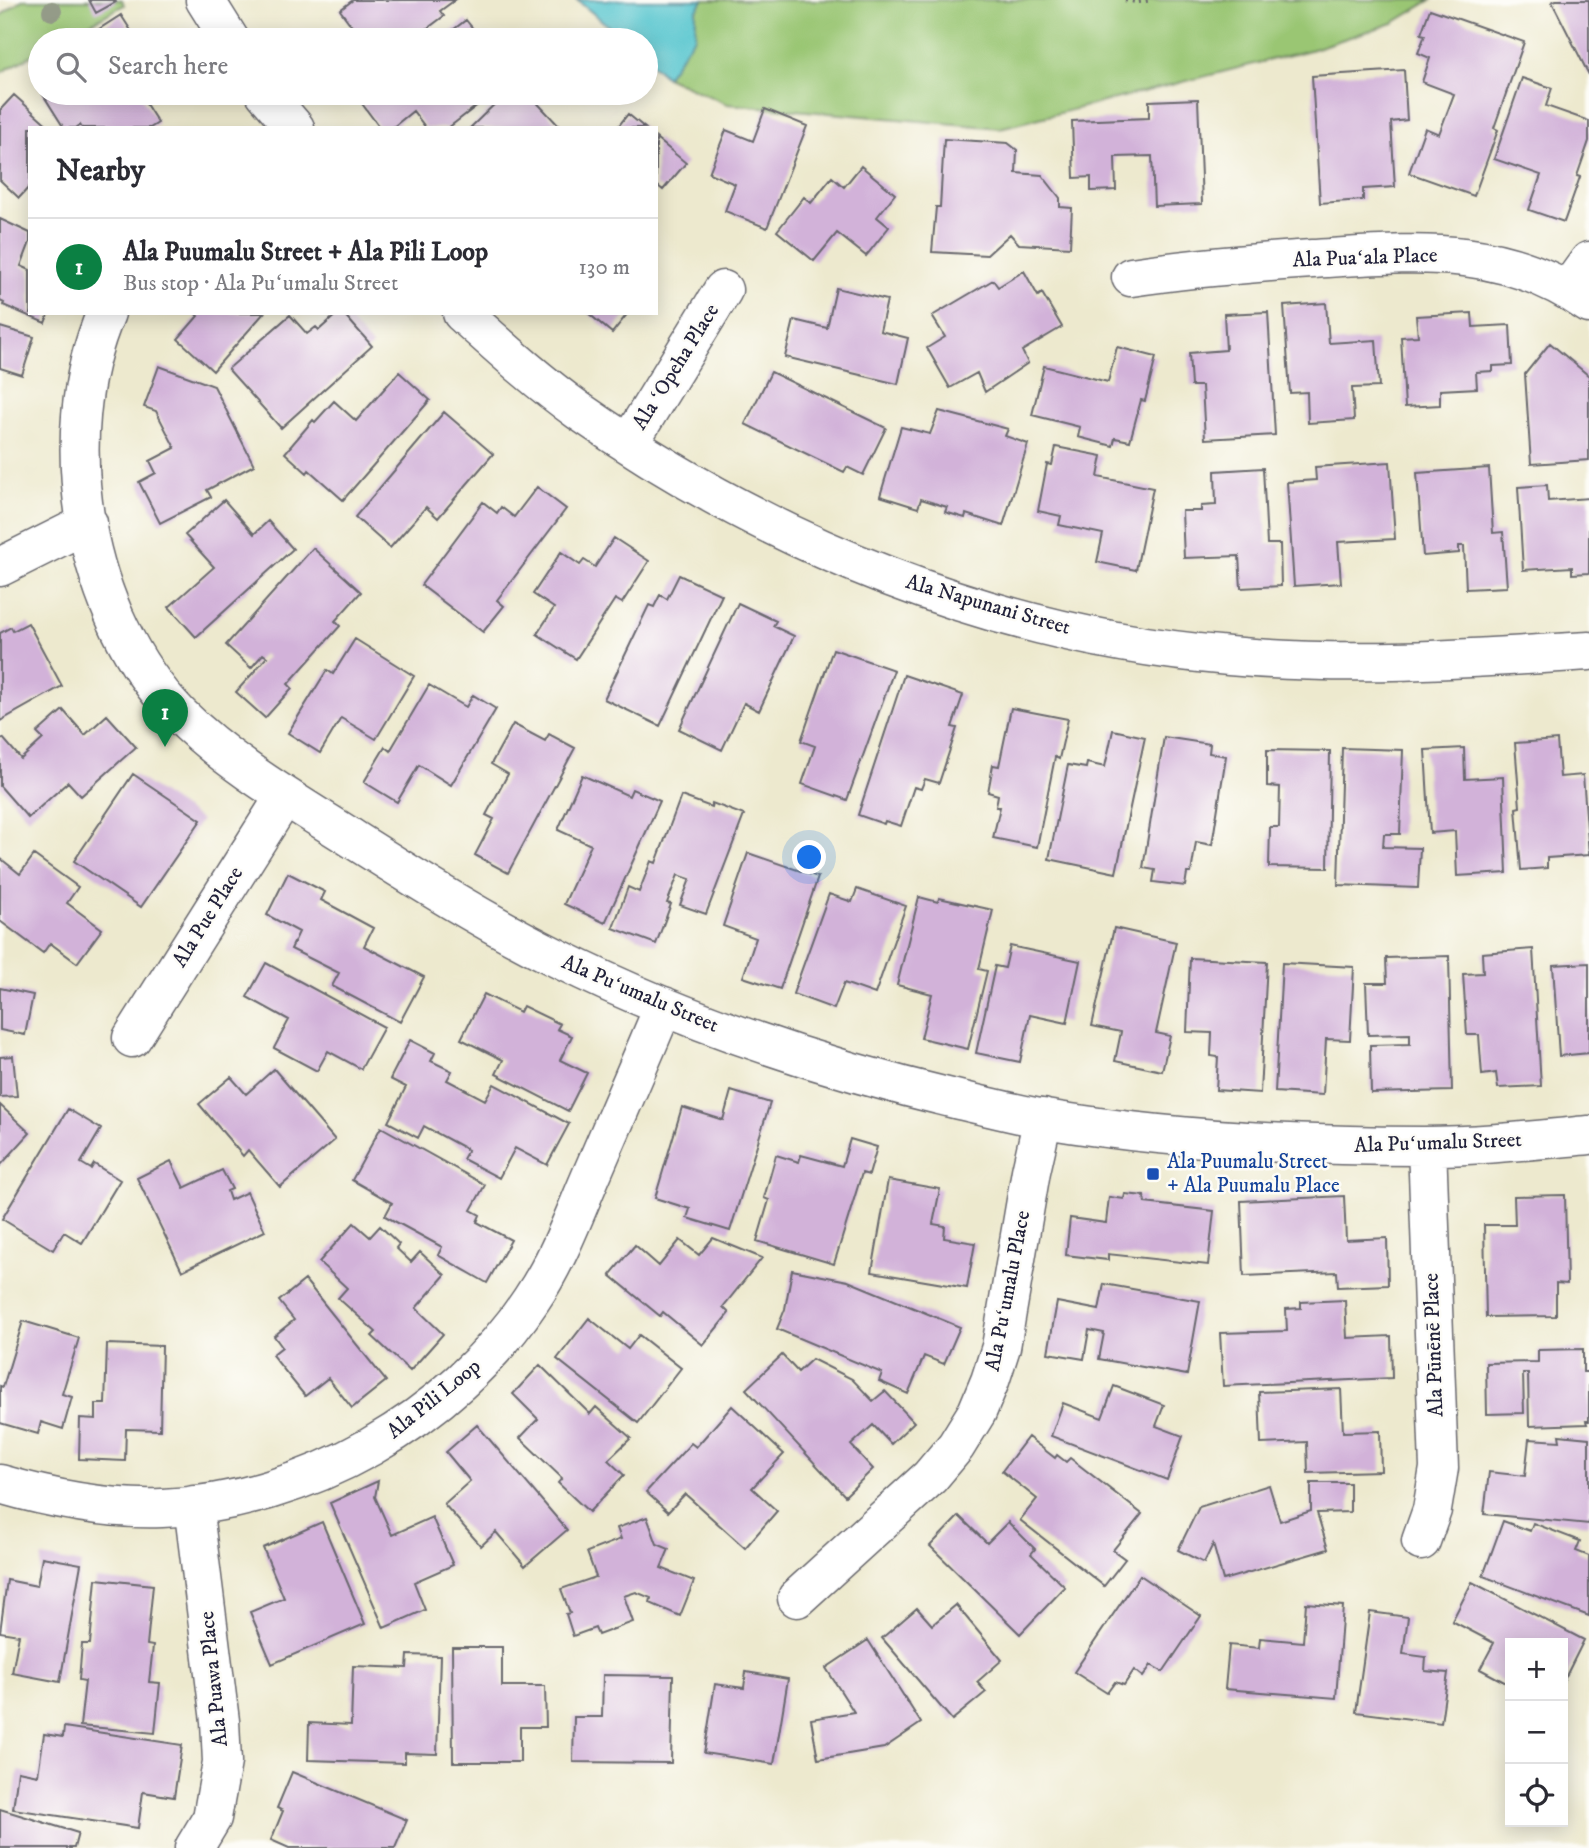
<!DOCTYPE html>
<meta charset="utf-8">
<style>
body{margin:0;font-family:"IM FELL DW Pica",serif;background:#f7f7f7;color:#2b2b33}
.controls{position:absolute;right:21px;bottom:21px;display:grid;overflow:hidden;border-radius:0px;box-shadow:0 4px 18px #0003}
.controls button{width:63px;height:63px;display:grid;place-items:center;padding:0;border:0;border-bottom:2px solid #e1e1e2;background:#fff;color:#2b2b33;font:35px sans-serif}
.you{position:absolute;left:810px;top:858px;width:24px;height:24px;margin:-18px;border:5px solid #fff;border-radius:50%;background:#1a73e8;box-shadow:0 0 0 10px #1a73e833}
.badge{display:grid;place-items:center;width:46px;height:46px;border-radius:50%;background:#0b8043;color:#fff;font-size:23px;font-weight:700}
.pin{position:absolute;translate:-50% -58px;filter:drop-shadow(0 2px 4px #0008)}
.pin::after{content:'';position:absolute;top:37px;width:24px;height:21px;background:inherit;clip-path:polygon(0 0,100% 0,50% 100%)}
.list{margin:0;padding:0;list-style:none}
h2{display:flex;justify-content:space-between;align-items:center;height:91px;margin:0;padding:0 28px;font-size:30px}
h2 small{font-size:23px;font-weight:400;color:#7c7c81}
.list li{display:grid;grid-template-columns:46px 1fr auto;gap:21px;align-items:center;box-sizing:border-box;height:98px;padding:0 28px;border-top:2px solid #e1e1e2}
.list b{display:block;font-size:26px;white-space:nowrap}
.list p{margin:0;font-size:23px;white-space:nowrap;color:#7c7c81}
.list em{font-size:23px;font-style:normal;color:#7c7c81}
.icon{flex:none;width:38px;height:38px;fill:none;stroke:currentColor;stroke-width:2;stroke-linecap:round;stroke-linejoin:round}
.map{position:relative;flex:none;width:1589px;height:1848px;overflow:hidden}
.search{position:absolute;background:#fff;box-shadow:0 4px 18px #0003;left:28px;top:28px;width:630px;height:77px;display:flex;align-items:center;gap:18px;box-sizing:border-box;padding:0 24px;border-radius:38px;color:#7c7c81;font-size:26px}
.panel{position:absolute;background:#fff;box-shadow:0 4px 18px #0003;left:28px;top:126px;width:630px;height:189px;border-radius:0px}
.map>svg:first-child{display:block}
.green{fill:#9ac673;stroke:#5e7457;stroke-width:2}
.water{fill:#59c6cf;stroke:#3e7485;stroke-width:2}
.building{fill:#d2b2d9}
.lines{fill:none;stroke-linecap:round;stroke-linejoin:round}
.minor-casing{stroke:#69686e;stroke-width:41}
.path{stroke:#69686e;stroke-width:4.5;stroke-dasharray:2 5;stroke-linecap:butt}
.minor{stroke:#fff;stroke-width:38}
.tree{fill:#949b88}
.transit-dot{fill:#1a4fb4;stroke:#fdfcf7;stroke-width:2.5}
.labels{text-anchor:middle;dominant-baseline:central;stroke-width:5;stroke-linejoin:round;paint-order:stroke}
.street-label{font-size:21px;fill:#22223b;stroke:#fdfcf7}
.transit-label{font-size:21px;fill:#164399;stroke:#fdfcf7;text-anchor:start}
</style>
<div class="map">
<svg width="1589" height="1848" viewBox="0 0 1589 1848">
<rect width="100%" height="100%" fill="#fdfcf7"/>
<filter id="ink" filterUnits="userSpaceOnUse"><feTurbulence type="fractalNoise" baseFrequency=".0143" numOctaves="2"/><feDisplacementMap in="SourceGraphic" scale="14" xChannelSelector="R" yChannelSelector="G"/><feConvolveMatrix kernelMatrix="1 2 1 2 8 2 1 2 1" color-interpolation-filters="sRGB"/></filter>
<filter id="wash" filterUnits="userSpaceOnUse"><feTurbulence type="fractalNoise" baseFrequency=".00686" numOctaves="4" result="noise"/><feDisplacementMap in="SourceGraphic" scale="28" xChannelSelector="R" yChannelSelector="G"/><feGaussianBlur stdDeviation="1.57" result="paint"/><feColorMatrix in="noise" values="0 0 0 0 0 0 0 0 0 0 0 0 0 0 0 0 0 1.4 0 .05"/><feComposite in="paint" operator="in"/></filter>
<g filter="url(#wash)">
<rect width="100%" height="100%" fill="#ede9ce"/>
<path class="green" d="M22,0H122L124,5L60,40H40V51L0,73V16Z
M703,0H1431L1393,23L1310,50L1000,128L727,104L666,77L695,36L696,11Z"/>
<path class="water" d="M577,0H703L696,11L695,36L666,77L646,59V40H625Z"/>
<g id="blocks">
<path class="building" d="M89,0H114L116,2L96,13Z
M353,0H455L440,11L444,16L412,40H346L356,32L340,10Z
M1556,0H1589V75L1552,2Z
M1430,9L1524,42L1494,128L1498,130L1474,196L1409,173L1425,128L1439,134L1454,94L1422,82L1430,58L1418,53L1425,35L1421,34Z
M121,15L137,40H82Z
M466,20L482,40H440Z
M1404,70L1407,120L1391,122L1395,187L1363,189V200L1320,203L1312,76Z
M1522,78L1552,88L1546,106L1589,121V141L1577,176L1580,177L1564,222L1529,210L1541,175L1494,159Z
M42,93H139L158,123L150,128H82L80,125L76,128H64Z
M371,93H488L477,101L479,104L448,128H426L413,111L392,128H380L360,101Z
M506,93H528L561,128H470Z
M14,95L51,128H30V186L19,198L0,180V110Z
M1198,99L1202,204L1154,206L1152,156L1115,157L1116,190L1091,191V177L1074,178L1072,121L1149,118V101Z
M765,109L807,126L767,228L725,211L735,184L709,173L726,130L753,141Z
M628,114L645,128H617Z
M656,138L686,163L663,190L658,186L656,188Z
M944,139L1008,143L1017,150L1016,173L1042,175L1060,198V207L1072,208L1070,247L1019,244L1010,234L987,255L932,252L936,207H940Z
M861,166L895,194L877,217L889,227L866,256L837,233L814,261L777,231L804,197L811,203L832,177L844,187Z
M0,219L30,233V242L21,266L30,270V313H49L45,323L3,305L4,303L0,301Z
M1024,271L1038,296L1042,293L1062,327L1022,351L1028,363L985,392L977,373L950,388L927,348L945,337L932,316L993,280L998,287Z
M836,288L887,300L880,331L908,338L898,384L785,357L794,320L827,328Z
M1326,303L1329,343L1376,340L1379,387L1352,388L1354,420L1308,423L1307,392L1290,393L1284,306Z
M1268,312L1275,435L1205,439L1202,386H1191L1189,353L1226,350L1224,314Z
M195,313H264L213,371L178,339L198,316Z
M338,313H343L372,346L281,428L228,369L290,315L307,334L316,327L319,330Z
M588,313H628L612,333Z
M1472,313L1473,327L1510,325L1512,365L1493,366V371L1476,372L1477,388L1440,390V405L1405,407L1401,337L1418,336L1416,316Z
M0,327L34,337L22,375L0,368Z
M1550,343L1589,376V460L1531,464L1525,374Z
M1117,347L1156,357L1145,401L1141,400L1130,441L1115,438L1113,446L1078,437L1080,427L1032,415L1044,366L1108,382Z
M159,366L214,386L254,465L207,490L211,497L160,523L139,482L156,473L150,461L175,448L156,411L144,407Z
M399,372L430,400L343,500L309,470L307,473L285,453L313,420L315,422L334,401L356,421Z
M771,372L886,428L863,475L847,467L844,472L745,424Z
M939,411L1008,429L1005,436L1028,444L1003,526L966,514L965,518L945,512L947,507L921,499L918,508L880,496L901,427L930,434Z
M444,412L493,454L438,518L426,507L390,548L355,517Z
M1056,447L1102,456L1098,477L1153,488L1136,570L1097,562L1103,534L1059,525L1061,516L1038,511L1047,464L1052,465Z
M1390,462L1395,539L1338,542L1341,583L1294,586L1287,482L1316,480L1315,467Z
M1263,468L1267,544H1280L1281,586L1241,588L1239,556L1184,558L1182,511H1201V506L1216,505L1215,471Z
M1489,468L1493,533L1503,532L1507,587L1466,589L1464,546H1459V553L1423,556L1417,473Z
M1547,485L1548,501L1589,498V573L1572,574V567L1523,570L1518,487Z
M537,487L566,509L497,600L504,606L483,632L421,585L483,502L497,513L501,507L514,517Z
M224,500L254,534L268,521L293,549L196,637L169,607L214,567L185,535Z
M614,538L649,561L622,603L615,599L576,659L537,634L554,608L533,594L561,552L580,565L584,560L595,567Z
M313,548L361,592L335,621L340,626L288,684L292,688L265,718L236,692L267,657L263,654L251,668L226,645Z
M679,575L722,595L660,726L604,699L649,605L654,607L660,595L667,599Z
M738,603L776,621L773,626L794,636L759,711L744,703L722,750L679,729Z
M28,623L62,686L0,721V633L11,627L13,631Z
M355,639L414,676L376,739L341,718L320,753L288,733L327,670L333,674Z
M833,649L894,670L847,800L802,784L815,746L801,741Z
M904,675L963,695L952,727L957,728L939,783L925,779L921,789L914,787L901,826L885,821L884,824L858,815Z
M429,685L466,707L473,695L496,709L451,785L419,765L397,802L364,782L385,747L390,751Z
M1011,708L1068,719L1059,759L1055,757L1037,847L993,838L1000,807H996L998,795L988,792L993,765L999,766Z
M63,710L85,735L107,715L136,747L81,796L68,782L28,818L0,786V740L3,738L21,759L43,739L37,733Z
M513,724L545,741L549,734L575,748L508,873L475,855L494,819L486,815L508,774L491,764Z
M1113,730L1145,737L1116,873L1049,859L1068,765L1086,768L1087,763L1105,767Z
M1164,737L1210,744L1209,753L1226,756L1212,845L1196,842L1191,873H1187L1185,886L1153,882L1155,870L1143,868Z
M1557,740L1560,777L1583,775L1589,855L1547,858V868L1521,870L1516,808L1520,807L1515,743Z
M1342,748L1403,750L1400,834H1384L1383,847L1420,848L1418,888L1338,885Z
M1464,748L1465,779L1503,777L1507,873L1457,876L1455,831L1430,833L1425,750Z
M1267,750L1330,751L1328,868L1269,867L1270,827H1279L1280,787L1267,786Z
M133,774L201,820L141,907L74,861Z
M582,775L629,796L632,789L660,801L605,923L564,904L591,845L558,830Z
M681,796L711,807L712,803L744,815L706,914L680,905L690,879L678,875L667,903L671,904L656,944L613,928L628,887L639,892L651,861L656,863Z
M748,853L818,877L780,989L743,977L756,938L723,926Z
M34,855L78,887L67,903L102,929L77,963L50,943L43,953L0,921V858L20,874Z
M288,873L325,892L321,900L373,928L364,946L424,977L400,1022L332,986L339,973L291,949L299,932L267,915Z
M857,889L906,906L875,994L844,983L834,1009L793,994L829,894L852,902Z
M919,897L938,902L939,898L993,910L979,969L987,971L968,1049L921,1038L932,994L897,985Z
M1114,928L1176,942L1156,1033L1170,1036L1162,1071L1115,1061L1121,1032L1092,1026Z
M1010,946L1080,961L1067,1023L1030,1015L1020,1062L976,1053L995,966L1005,968Z
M1533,949L1541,1086L1498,1088L1496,1073L1482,1075L1479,1035H1467L1463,974L1483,973L1482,953Z
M1449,956L1452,1091L1371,1093L1370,1045L1410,1044V1034L1368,1035L1366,983H1387L1386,958Z
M1190,958L1267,962L1260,1093L1216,1090L1218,1057L1211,1056L1212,1033L1187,1032Z
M266,963L384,1027L361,1069L328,1051L317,1071L274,1048L289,1020L247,997Z
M1282,963L1354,967L1350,1040L1326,1039L1323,1095L1275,1092Z
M1589,963V1053L1559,1056L1553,965Z
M0,988L33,995L25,1035L0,1030Z
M484,994L520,1012L523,1006L560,1024L557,1029L572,1036L560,1060L587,1073L568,1111L496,1074L503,1060L461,1039Z
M410,1040L435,1053L431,1061L452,1071L447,1080L485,1100L494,1084L569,1124L547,1165L515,1148L499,1178L463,1159L468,1150L424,1126L418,1138L388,1122L406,1087L390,1079Z
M13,1056L17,1096L0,1097V1057Z
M274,1069L335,1140L280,1187L248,1150L243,1156L199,1104L231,1077L246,1094Z
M731,1091L770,1103L730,1231L687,1218L690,1209L655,1198L682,1107L723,1120Z
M0,1105L30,1133L0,1166Z
M68,1109L101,1129L81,1163L91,1169L94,1164L120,1180L82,1243L64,1232L53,1250L2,1219Z
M381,1127L485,1185L471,1210L480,1215L477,1222L511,1240L487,1283L438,1255L442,1247L385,1216L392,1203L352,1180Z
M850,1139L877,1147L869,1175L862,1173L834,1264L757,1241L769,1200L764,1198L776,1155L799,1162L801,1155L842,1166Z
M171,1161L184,1188L222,1170L232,1189L227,1191L230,1200L247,1192L265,1231L182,1271L137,1178Z
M888,1180L940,1189L933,1224L945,1226L944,1238L975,1243L967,1288L872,1272Z
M1125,1194L1144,1196L1145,1203L1214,1211L1208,1265L1108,1254V1260L1066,1255L1070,1218L1106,1223L1109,1197L1124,1199Z
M1565,1195L1567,1284L1556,1283V1316L1486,1317L1484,1225H1515L1514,1196Z
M1344,1196L1346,1240L1387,1238L1388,1285L1338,1287L1337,1272L1244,1276L1241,1201Z
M354,1223L370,1237L380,1226L399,1244L396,1248L411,1262L420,1252L445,1275L416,1308L443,1334L410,1371L372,1336L376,1332L338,1298L347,1288L319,1262Z
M713,1238L762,1258L723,1307L729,1313L703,1345L663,1312L660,1316L610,1275L635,1245L659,1266L680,1240L699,1255Z
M792,1270L848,1281L960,1327L944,1364L924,1356L908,1394L879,1381L882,1373L777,1329L785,1309Z
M305,1280L386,1381L352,1408L328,1378L305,1396L272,1355L282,1347L274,1336L294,1320L279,1301Z
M1104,1284L1200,1301L1187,1375L1099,1359L1104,1333L1089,1330L1084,1359L1048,1353L1057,1302L1099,1310Z
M1345,1300L1347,1338L1391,1336L1392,1378L1223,1386L1220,1333L1287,1331L1286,1309L1301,1308V1302Z
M589,1318L628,1349L639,1335L681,1368L638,1423L557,1359Z
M23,1321L79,1338L62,1394L72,1397L63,1429L41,1422L38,1434L0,1423V1386L3,1387Z
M107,1344L162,1346L160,1430L126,1429L125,1461L79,1459L80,1418L96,1419V1404H105Z
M1583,1349V1372H1589V1421H1586L1587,1424L1529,1426L1528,1373H1523L1524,1413L1487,1414L1486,1363L1538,1362V1350Z
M782,1355L798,1372L812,1359L852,1379L873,1401L885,1391L914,1422L891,1444L873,1425L851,1445L873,1469L845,1496L746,1389Z
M540,1365L590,1414L596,1407L631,1438L608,1460L624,1475L589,1512L558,1483L562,1478L520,1438L538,1419L513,1394Z
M1114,1386L1164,1405L1156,1426L1183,1436L1167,1480L1051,1436L1063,1403L1102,1418Z
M1341,1389L1343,1432L1380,1431L1381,1471L1308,1473L1307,1442L1261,1444L1259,1392Z
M732,1406L784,1454L752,1488L777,1511L745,1548L685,1494L668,1512L646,1492L691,1443L696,1447Z
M477,1425L567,1530L525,1566L496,1532L481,1546L444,1504L470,1481L446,1452Z
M1559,1435L1589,1438V1524L1484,1514L1489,1472L1525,1476L1529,1439L1560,1441Z
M1028,1437L1055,1458L1057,1455L1066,1462L1070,1458L1142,1514L1113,1550L1125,1559L1104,1586L1020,1520L1037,1499L1002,1471Z
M378,1481L375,1497L392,1535L432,1517L453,1565L414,1582L425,1610L384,1628L330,1503Z
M1311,1483H1350V1512L1317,1513L1328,1549L1223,1580L1213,1544L1204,1563L1178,1550L1199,1507L1269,1485L1280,1521L1311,1511Z
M959,1516L987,1543L1008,1522L1035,1549L1031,1554L1065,1587L1020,1634L930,1546Z
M647,1517L657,1544L669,1549L661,1568L694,1581L680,1616L650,1603L651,1598L636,1592L624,1596L633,1622L598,1635L595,1628L573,1636L566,1614L570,1613L561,1589L596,1577L587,1552L621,1539L617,1528Z
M1503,1521L1530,1531L1533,1523L1580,1541L1576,1551L1589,1556V1616L1483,1576Z
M322,1522L365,1624L272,1664L250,1612L284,1598L263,1548Z
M42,1557L81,1564L60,1682L12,1673L19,1635L0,1632L7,1580L37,1586Z
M1140,1575L1201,1616L1163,1672L1151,1665L1143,1677L1134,1670L1124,1685L1115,1682L1107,1693L1074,1672Z
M96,1579L153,1585L147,1645L153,1646L149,1682L160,1683L155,1733L80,1726L85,1681L79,1680L82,1644H90Z
M1472,1582L1584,1640L1563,1682V1643H1510V1685L1480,1669L1494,1643L1452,1621Z
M1306,1603L1343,1606L1336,1698L1225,1689L1229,1645L1259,1648L1260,1638L1303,1642Z
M956,1605L1002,1660L977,1682L986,1692L952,1720L882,1638L917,1608L932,1625Z
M1370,1612L1408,1617L1403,1654L1426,1657L1425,1671L1448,1673L1441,1723L1356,1712Z
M868,1640L921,1723L884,1748L818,1759L811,1719L854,1712L826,1668Z
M452,1647H502V1686H545L546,1727H520V1762H453Z
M408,1655L440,1656L437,1754L405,1753V1763L308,1760L309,1723L351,1725L353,1666L407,1668Z
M746,1672L788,1679L774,1764L704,1753L715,1684L744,1688Z
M603,1675L673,1676L671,1763L573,1762L574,1717H602Z
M64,1727L182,1745L174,1797L143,1792L138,1828L13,1809L18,1771L38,1775L44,1734L63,1737Z
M292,1772L407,1820L395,1848H289L271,1840L283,1811L277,1808Z
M0,1809L78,1833L74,1848H0Z"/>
</g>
</g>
<g filter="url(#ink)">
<use href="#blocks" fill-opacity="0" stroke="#69686e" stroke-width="2"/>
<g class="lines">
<defs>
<path id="minor" d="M205,0L230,40
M265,93L295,128
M1131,277C1191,268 1251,263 1312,259C1413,253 1501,242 1589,304
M1568,290L1589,261
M106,313C52,438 83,616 179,714C229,764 293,801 353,839C419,881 485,922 555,957C683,1021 820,1067 959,1100C987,1106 1016,1114 1045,1119C1170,1140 1297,1146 1424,1146C1478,1146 1534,1140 1589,1135
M462,313C500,347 537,381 579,411C770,544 996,637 1229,656C1352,667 1467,659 1589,651
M629,443L723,290
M0,567L88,523
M132,1038L285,796
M0,1484C52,1499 107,1510 162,1508C306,1502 451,1420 531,1300C557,1262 573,1218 591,1176C615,1120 640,1063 664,1006
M193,1505L220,1721L222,1762L212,1818L194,1848
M1421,1541L1432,1510L1439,1468L1427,1146
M797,1598L930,1477L956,1446L977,1412L990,1381L1001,1347L1031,1171L1043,1118"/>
</defs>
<use href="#minor" class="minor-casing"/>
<path class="path" d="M1125,0L1137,2L1151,0"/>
<use href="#minor" class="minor"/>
</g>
<circle class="tree" cx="52" cy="11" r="10"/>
</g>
<rect class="transit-dot" x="1146" y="1167" width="14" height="14" rx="3.5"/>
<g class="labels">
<g class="street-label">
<text transform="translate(1365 258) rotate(-2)">Ala Puaʻala Place</text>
<text transform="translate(676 367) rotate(-58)">Ala ʻOpeha Place</text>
<text transform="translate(988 605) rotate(16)">Ala Napunani Street</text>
<text transform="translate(208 917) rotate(-58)">Ala Pue Place</text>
<text transform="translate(640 994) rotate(23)">Ala Puʻumalu Street</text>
<text transform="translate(1438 1143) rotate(-2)">Ala Puʻumalu Street</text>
<text transform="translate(1008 1291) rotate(-79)">Ala Puʻumalu Place</text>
<text transform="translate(1434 1345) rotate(-92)">Ala Pūnēnē Place</text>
<text transform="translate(434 1399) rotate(-39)">Ala Pili Loop</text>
<text transform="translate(214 1679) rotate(-96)">Ala Puawa Place</text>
</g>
<g class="transit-label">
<text x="1167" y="1162">Ala Puumalu Street<tspan x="1167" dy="24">+ Ala Puumalu Place</tspan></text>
</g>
</g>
</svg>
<div class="controls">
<button>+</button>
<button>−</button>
<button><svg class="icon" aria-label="locate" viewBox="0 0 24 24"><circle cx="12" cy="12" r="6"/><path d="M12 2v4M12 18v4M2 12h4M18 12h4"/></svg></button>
</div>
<div class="you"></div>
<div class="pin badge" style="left:165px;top:747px">1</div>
<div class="search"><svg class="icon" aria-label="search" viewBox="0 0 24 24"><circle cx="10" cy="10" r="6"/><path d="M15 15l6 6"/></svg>Search here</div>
<section class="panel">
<h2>Nearby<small></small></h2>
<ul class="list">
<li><span class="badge">1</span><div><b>Ala Puumalu Street + Ala Pili Loop</b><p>Bus stop · Ala Puʻumalu Street</p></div><em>130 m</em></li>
</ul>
</section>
</div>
